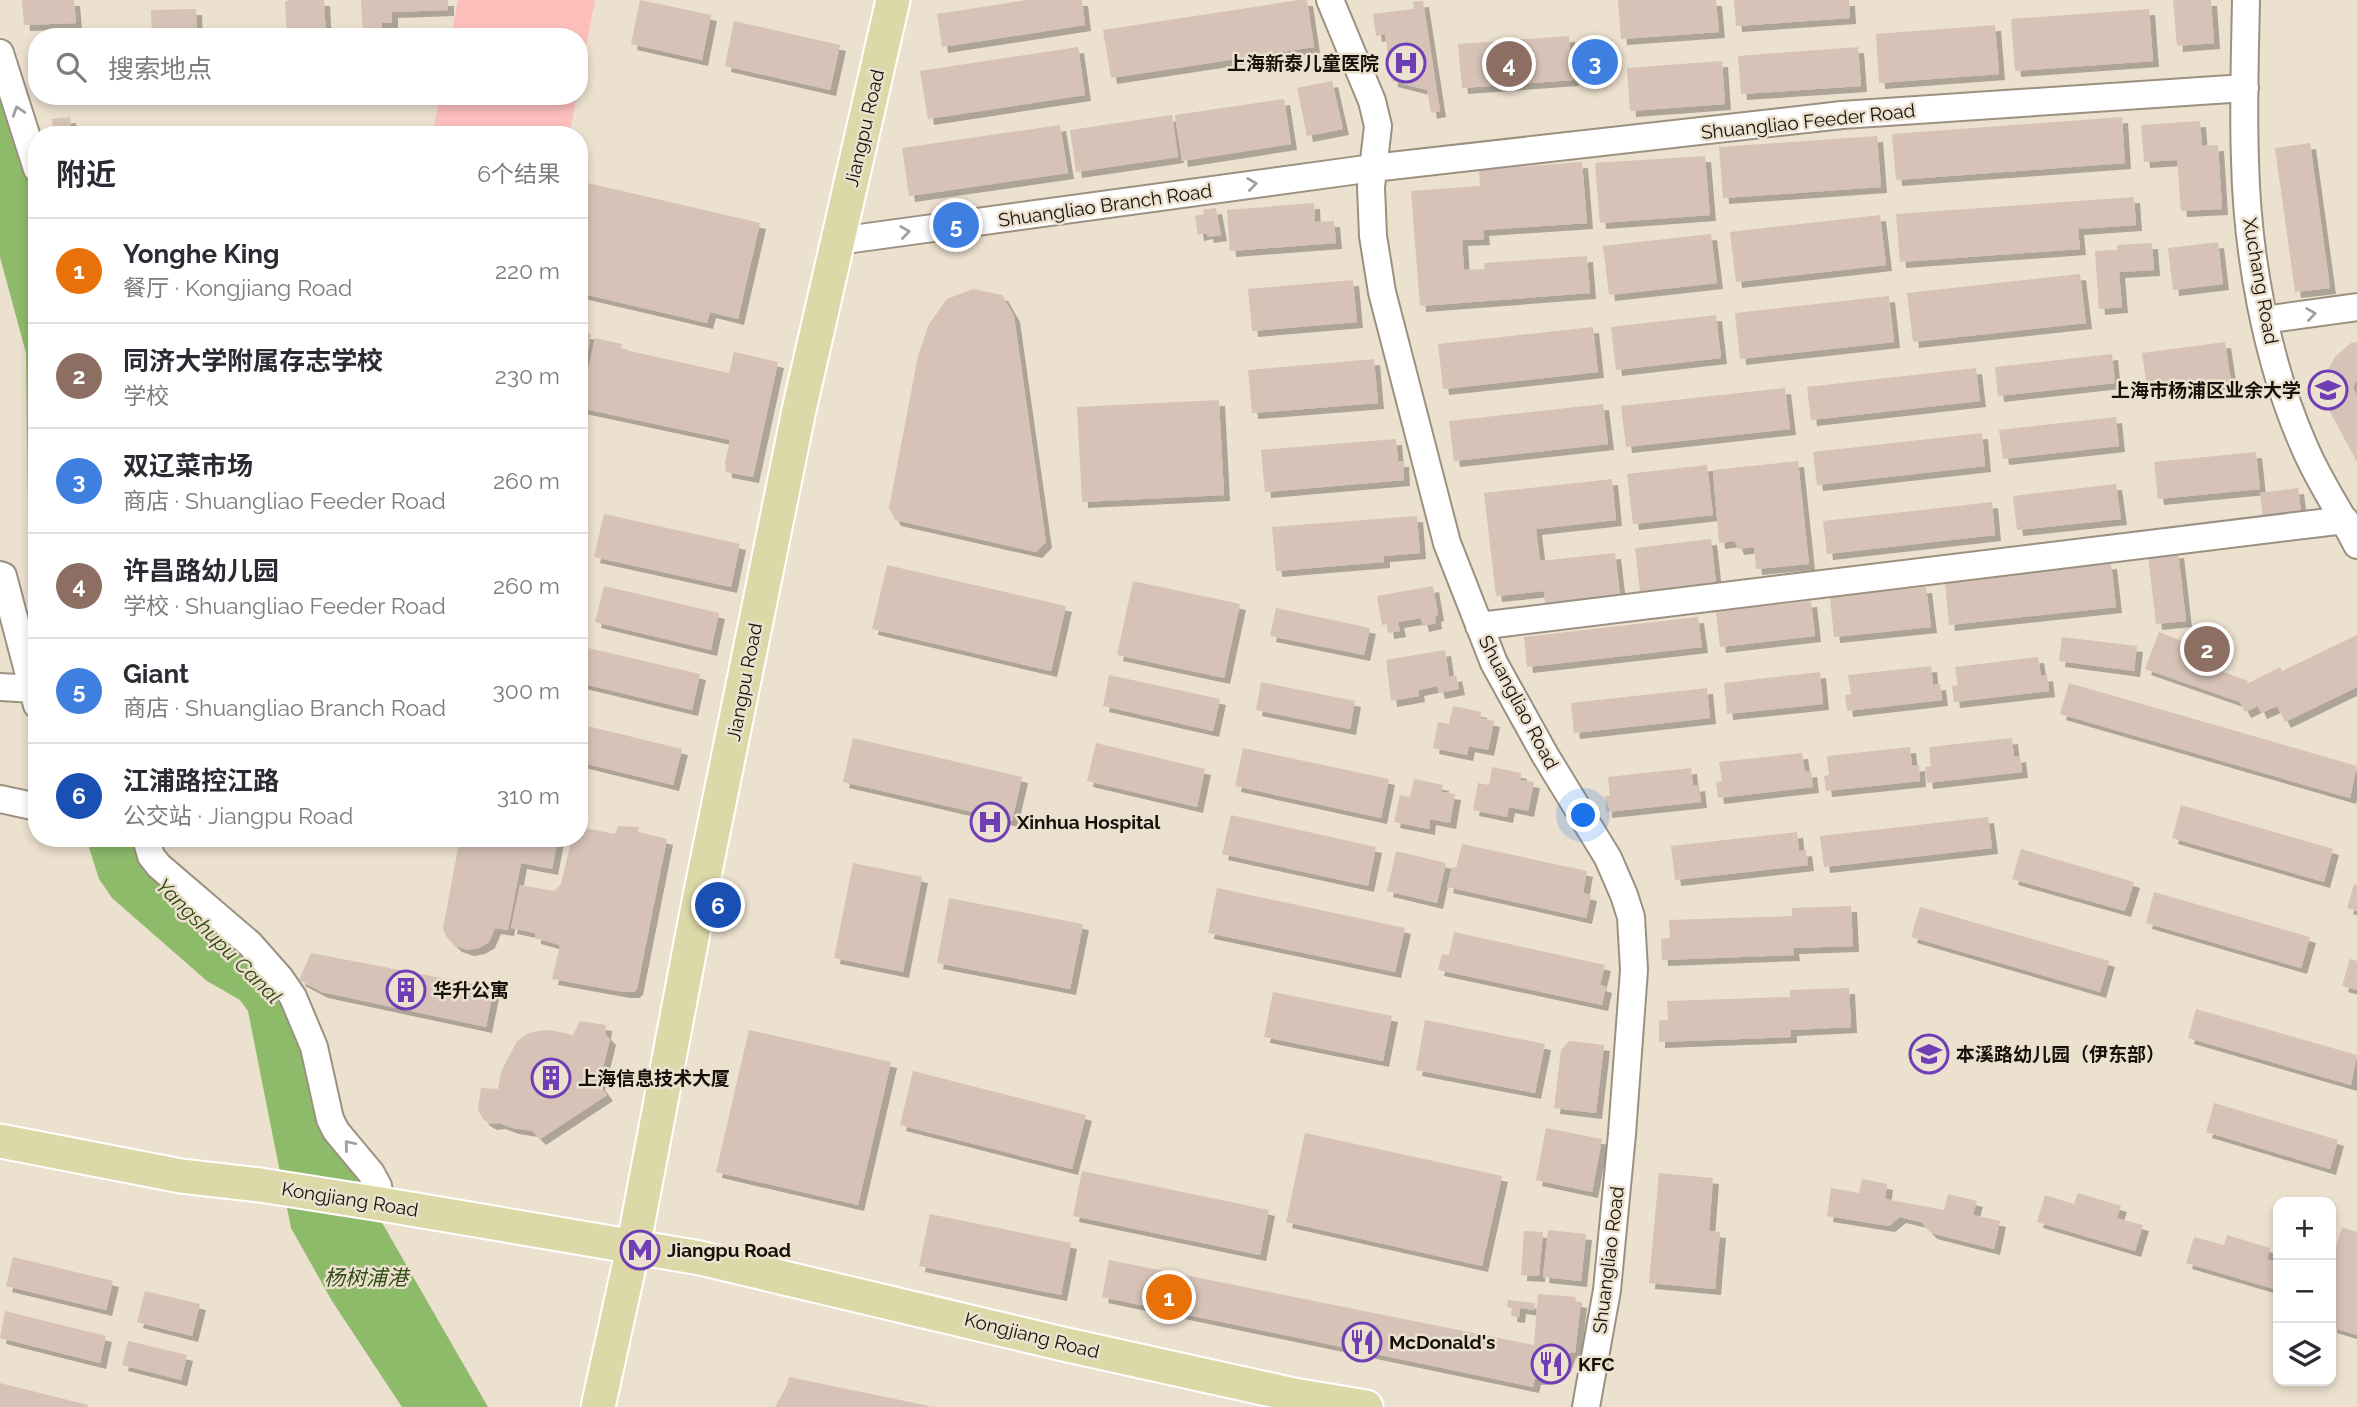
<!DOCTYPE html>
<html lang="zh">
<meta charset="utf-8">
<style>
body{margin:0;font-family:Raleway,"Noto Sans SC",sans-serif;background:#f7f7f7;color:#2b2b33}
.controls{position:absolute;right:21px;bottom:21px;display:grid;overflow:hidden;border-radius:14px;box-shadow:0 4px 10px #0003}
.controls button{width:63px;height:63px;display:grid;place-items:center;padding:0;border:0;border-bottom:2px solid #e1e1e2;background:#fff;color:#2b2b33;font:35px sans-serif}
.you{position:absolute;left:1584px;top:816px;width:24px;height:24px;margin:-18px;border:5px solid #fff;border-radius:50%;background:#1a73e8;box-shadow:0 0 0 10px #1a73e833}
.badge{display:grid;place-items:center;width:46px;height:46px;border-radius:50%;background:#b45309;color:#fff;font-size:23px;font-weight:700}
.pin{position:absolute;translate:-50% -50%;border:4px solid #fff;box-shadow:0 2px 7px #0006}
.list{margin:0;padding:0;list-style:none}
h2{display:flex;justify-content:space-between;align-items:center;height:91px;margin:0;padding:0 28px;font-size:30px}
h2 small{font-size:23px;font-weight:400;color:#7c7c81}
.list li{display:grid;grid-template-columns:46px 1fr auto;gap:21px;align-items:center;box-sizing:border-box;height:105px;padding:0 28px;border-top:2px solid #e1e1e2}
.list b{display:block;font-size:26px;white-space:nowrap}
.list p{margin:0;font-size:23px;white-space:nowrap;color:#7c7c81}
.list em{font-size:23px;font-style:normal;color:#7c7c81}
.icon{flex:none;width:38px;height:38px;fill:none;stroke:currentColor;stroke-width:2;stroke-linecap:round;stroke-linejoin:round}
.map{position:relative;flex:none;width:2357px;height:1407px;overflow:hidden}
.search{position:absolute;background:#fff;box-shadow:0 4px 10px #0003;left:28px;top:28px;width:560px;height:77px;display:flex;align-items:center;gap:18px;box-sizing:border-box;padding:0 24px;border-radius:28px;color:#7c7c81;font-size:26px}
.panel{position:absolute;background:#fff;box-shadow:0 4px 10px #0003;left:28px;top:126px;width:560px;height:721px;border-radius:28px}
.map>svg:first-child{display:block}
.green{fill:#fcbfbc}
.water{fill:#8ebb6a}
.building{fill:#d6c2b7;filter:url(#shadow)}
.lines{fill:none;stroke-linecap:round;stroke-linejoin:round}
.minor-casing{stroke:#9c9180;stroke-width:30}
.major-casing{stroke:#fff;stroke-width:37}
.minor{stroke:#fff;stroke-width:26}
.major{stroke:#dcd8a7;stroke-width:33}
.major-bridge-casing{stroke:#fff;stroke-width:37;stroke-linecap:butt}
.major-bridge{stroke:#dcd8a7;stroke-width:33}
.oneway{stroke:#a2a09d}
.labels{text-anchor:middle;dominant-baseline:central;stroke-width:5;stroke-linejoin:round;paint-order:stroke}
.poi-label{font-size:19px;font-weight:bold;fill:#16110b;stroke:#ece0ce;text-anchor:start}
.street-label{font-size:19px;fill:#16110b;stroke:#ece0ce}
.water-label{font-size:21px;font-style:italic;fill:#304d14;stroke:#ece0ce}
</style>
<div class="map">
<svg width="2357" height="1407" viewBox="0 0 2357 1407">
<defs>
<filter id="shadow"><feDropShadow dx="6" dy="6" stdDeviation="0" flood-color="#0004"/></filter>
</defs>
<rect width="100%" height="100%" fill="#ece0ce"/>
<path class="green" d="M458,0H595L579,82V37H451Z
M440,96H577L569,135H432Z"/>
<path class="water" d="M0,79L37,204V631L29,593L26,353L0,257Z
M86,838H137L146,862L160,886L232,944L272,987L297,1033L306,1074L327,1127L488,1407H402L332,1301L291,1228L248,1011L240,1000L207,981L112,898L99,879Z"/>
<path class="building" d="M22,0H74L76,23L24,25Z
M289,0H324L326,37H287L285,2Z
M361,0H448V10L392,12V23H382V37H363Z
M640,0L711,15L702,60L631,44Z
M1027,0H1082L1085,25L942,47L937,14Z
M1299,0H1307L1314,47L1111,78L1103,30Z
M1618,0H1716L1719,32L1621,39Z
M1734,0H1849L1850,18L1736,26Z
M2173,0H2211L2214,43L2177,46Z
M1423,1L1440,111L1431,113L1427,90L1392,81L1385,34L1376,36L1373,14L1414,9L1413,2Z
M196,9L197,34L152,35L151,10Z
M2149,9L2153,61L2015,71L2011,19Z
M734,21L840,45L830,90L725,66Z
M1995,25L1999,74L1879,83L1876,34Z
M1569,36L1573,80L1462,88L1458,44Z
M1078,47L1085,95L928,119L920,71Z
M1858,47L1861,86L1741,94L1738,56Z
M1722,61L1725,104L1630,111L1627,68Z
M1332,81L1343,129L1307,136L1297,88Z
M1284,99L1291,144L1182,161L1175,115Z
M1172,115L1178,157L1076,172L1070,130Z
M70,117L72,135H53L52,119Z
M2122,117L2125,163L1896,180L1892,134Z
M2200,121L2202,146L2218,145L2222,209L2181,211L2177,160L2144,162L2141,125Z
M1060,125L1068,173L909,196L902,148Z
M185,129V135H142V132Z
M1877,136L1881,187L1723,198L1719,147Z
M2310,143L2330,288L2295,292L2275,148Z
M1705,156L1710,215L1600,223L1595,163Z
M1582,162L1587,223L1483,230L1484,239L1462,240L1464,270L1485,269L1484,263L1587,256L1590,293L1420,306L1411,191L1480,186L1479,170Z
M579,181L760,223L738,319L710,312L707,323L579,293Z
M2134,197L2136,225L2078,229L2080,249L1900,262L1896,214Z
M1314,203L1315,222L1334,221L1336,243L1230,251L1227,210Z
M1216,208L1221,235L1208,237L1207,233L1198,235L1195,216L1204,214L1203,210Z
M1880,215L1886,265L1736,282L1730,232Z
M1711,234L1717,283L1609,295L1603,246Z
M2218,242L2223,284L2173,290L2168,248Z
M2152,243L2154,270L2119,272L2122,307L2099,309L2095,251L2117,250V245Z
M2080,274L2086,323L1913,342L1907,293Z
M1353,280L1357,322L1252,331L1248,289Z
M973,289L1002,295L1014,316L1046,542L1036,552L895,520L889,508L918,356L929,324L947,299Z
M1889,296L1894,342L1740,359L1735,313Z
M1716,315L1721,358L1616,370L1611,327Z
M1593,327L1598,372L1443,389L1438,344Z
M579,332L591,334L581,386H579Z
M595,338L622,344L621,349L729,373L734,352L778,362L753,477L726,472L725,463L730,440L580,408Z
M2225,342L2231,382L2148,393L2142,353Z
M2357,342V380L2353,387L2357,396V462L2323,399V379L2335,357L2351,343Z
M2112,354L2115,383L1998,396L1995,367Z
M1374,359L1378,403L1252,413L1248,370Z
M1976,368L1980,401L1811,420L1807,387Z
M1785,388L1790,429L1626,447L1621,406Z
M1219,400L1224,495L1082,502L1077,407Z
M1603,404L1608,444L1454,461L1449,421Z
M2116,417L2119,446L2003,459L1999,430Z
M1982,433L1985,466L1817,485L1813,452Z
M1396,439L1398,461H1403L1404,480L1265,492L1261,450Z
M2256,452L2260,489L2158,499L2154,462Z
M1798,461L1809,564L1756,569L1754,547L1738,549L1735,541L1719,543L1713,470Z
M1707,465L1713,515L1633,524L1627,474Z
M1612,479L1616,520L1536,529L1540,561L1615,553L1620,595L1545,604L1544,591L1496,596L1484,493Z
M2116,484L2121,519L2017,530L2013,496Z
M2298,488L2301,512L2263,517L2260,493Z
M1992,502L1995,535L1827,554L1823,521Z
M604,514L740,544L731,587L594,557Z
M1417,516L1420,553L1384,556V562L1276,571L1272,527Z
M1711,539L1717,592L1641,600L1635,548Z
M2178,552L2186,621L2156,624L2148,556Z
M2111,563L2116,607L1949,625L1945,582Z
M887,565L1066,606L1051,671L872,629Z
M1133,581L1240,604L1224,678L1117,655Z
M604,586L719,613L711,650L595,622Z
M1433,586L1438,615L1435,616L1436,623L1423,626L1421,618L1398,622L1400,631L1388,633L1387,624L1382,625L1377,596Z
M1926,587L1931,627L1834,637L1830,597Z
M1811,601L1815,636L1720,647L1716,612Z
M1276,608L1370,628L1364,655L1270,636Z
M1698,617L1702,647L1527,667L1524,637Z
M2159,632L2190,644L2201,664L2248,681L2247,684L2280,667L2282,671L2357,635V687L2285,722L2277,706L2261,713L2258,706L2245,712L2240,702L2145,669Z
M2062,637L2137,646L2134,671L2059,661Z
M588,648L700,674L692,710L580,683Z
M1445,650L1449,677L1456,675L1459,689L1439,693L1437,686L1418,690L1419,696L1391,701L1386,660Z
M2038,657L2041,676L2047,675L2049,691L1954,702L1952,686L1958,685L1955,667Z
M1931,666L1933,685L1940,684L1942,700L1847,711L1845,695L1851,694L1848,675Z
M1820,672L1823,704L1727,714L1724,683Z
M1109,675L1220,699L1213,731L1103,706Z
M1261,682L1355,701L1350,729L1256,710Z
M2069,683L2357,766L2350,798L2060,714Z
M1707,688L1710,718L1574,733L1571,703Z
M1453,706L1481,712L1480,718L1494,721L1488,750L1469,746L1467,755L1433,748L1438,722L1449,724Z
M579,724L682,749L673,785L579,762Z
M853,738L1022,777L1012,821L843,782Z
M2012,738L2014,757L2020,756L2022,772L1927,783L1925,767L1931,766L1929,747Z
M1096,743L1205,769L1197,807L1087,781Z
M1910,747L1912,766L1919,765L1920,781L1826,791L1824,776L1829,775L1827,756Z
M1243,748L1389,779L1381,818L1235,786Z
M1802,753L1805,772L1811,771L1813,787L1718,798L1716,782L1722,781L1719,762Z
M1492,767L1521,773L1520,780L1534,782L1528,811L1509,807L1507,817L1473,810L1478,783L1489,785Z
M1691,768L1693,786L1699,785L1701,802L1606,812L1605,796H1610L1608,777Z
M1414,779L1443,785L1441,792L1455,794L1450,823L1430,819L1429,829L1394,822L1400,795L1410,797Z
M2181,805L2333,849L2324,882L2172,838Z
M1231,815L1376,847L1368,886L1222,854Z
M1988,817L1992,848L1824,867L1820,836Z
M618,826L639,827L638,832L667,839L637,989L633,992H624L552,979L560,945L535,938V933L511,928L520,885L554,891L561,884L572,838H579V827L615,834Z
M1797,832L1799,851L1806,850L1808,865L1675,880L1671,846Z
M460,838H558L552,869L521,863L508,930L495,928L489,942L479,948L468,950L456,946L447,938L443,928Z
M1462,844L1587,871L1583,893L1591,895L1586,918L1447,887L1452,867L1456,868Z
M2021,849L2134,882L2125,911L2012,879Z
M1396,851L1446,863L1437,903L1387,891Z
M853,863L922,877L903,972L834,958Z
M2354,884L2357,885V911L2347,908Z
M1217,888L1405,928L1395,972L1208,933Z
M2154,892L2310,937L2301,968L2146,923Z
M949,898L1083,924L1070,989L937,963Z
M1851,906L1853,946L1793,948L1794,955L1662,960L1661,939L1670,938L1669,920L1792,916V908Z
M1920,907L2109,961L2100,992L1911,937Z
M1454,932L1605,965L1600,985L1606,987L1602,1005L1438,970L1442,954L1449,955Z
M311,953L494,988L486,1027L322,992L299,980Z
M2350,959L2357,961V990L2342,986Z
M1849,988L1851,1027L1791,1030V1037L1659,1042V1020H1668L1667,1001L1790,997V990Z
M1273,992L1392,1016L1383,1061L1264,1037Z
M2196,1009L2357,1055L2351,1085L2188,1038Z
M1425,1020L1545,1044L1535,1093L1416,1070Z
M580,1021L606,1025L605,1034L610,1039L599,1084L607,1095L540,1139L532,1131L513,1128L499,1123L491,1124L484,1120L478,1110L481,1088L498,1089L501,1072L517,1041L529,1033L539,1031L550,1030L573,1035Z
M749,1030L891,1062L858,1205L716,1172Z
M1569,1041L1604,1045L1596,1113L1554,1108L1561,1050Z
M913,1071L1086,1115L1072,1169L900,1125Z
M2214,1103L2338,1140L2330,1169L2206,1132Z
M1546,1128L1602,1139L1592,1192L1536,1180Z
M1305,1133L1502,1176L1482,1266L1286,1222Z
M1082,1171L1269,1210L1260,1255L1073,1216Z
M1659,1173L1713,1178L1709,1231L1720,1232L1715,1289L1649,1283Z
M1862,1179L1887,1184L1885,1199L1944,1210L1948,1194L1977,1201L1973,1215L2000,1221L1994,1249L1931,1233L1921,1222L1900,1217L1889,1226L1827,1216L1831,1188L1859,1193Z
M2078,1193L2121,1206L2117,1218L2143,1225L2135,1251L2037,1222L2045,1195L2074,1204Z
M930,1214L1071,1243L1061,1295L919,1266Z
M2342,1227L2357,1232V1335L2331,1327V1264Z
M1548,1230L1586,1234L1581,1281L1543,1277Z
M1524,1231L1543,1232L1539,1276L1521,1275Z
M2227,1235L2270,1248L2267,1259L2278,1263V1290L2186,1263L2194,1237L2224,1245Z
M13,1257L113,1281L106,1310L6,1286Z
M1109,1260L1534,1345L1538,1294L1576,1297L1575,1301L1581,1302L1575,1353L1570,1352L1565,1366L1558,1374L1549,1378L1535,1379L1533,1387L1102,1297Z
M145,1291L200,1304L192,1336L137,1322Z
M1508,1300L1535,1303L1534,1310L1520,1308L1519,1317L1511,1316L1512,1308L1507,1307Z
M5,1311L106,1336L100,1363L0,1338Z
M128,1341L187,1355L181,1380L122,1365Z
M789,1377L929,1406V1407H775L787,1385Z
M0,1383L88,1405L87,1407H0Z"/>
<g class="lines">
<defs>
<path id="minor" d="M1330,0L1372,101L1378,126L1371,187L1373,236L1382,292L1447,543L1494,663L1545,755L1608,858L1624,895L1631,917L1634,970L1622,1134L1607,1290L1586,1407
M2246,0C2245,53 2243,107 2245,160C2247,253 2266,360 2304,446C2318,480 2340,511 2357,545
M0,53L37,169
M838,241L1373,168L1842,115L2245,88
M2264,320L2357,307
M0,575L3,576L37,705
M1479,626L2345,520
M0,687L34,689
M0,799L37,807
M146,838L151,856L159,866L250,944L280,978L293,997L314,1047L330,1119L336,1131L371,1173L378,1186L381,1204"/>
<path id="major" d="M0,1141L181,1176L260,1185
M381,1204L700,1258L1063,1344L1294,1395L1366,1407
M598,1407L633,1248L699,901L799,410L893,0"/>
</defs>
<use href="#minor" class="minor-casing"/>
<use href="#major" class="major-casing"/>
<use href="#minor" class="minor"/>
<use href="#major" class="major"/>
<defs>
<path id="major-bridge" d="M260,1185L381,1204"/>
</defs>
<use href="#major-bridge" class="major-bridge-casing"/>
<use href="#major-bridge" class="major-bridge"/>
</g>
<defs><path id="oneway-chevron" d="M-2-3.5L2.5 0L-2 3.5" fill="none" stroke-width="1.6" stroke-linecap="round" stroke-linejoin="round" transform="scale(1.75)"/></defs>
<g class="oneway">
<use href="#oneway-chevron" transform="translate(18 111) rotate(-108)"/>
<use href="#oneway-chevron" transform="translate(1252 184) rotate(-8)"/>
<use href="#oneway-chevron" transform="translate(905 232) rotate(-8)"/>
<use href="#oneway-chevron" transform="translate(2311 314) rotate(-8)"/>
<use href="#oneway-chevron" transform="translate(349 1145) rotate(-130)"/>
</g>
<defs>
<symbol id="hospital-ring" viewBox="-11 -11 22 22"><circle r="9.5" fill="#ece0ce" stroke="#6f3db4" stroke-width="1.5"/><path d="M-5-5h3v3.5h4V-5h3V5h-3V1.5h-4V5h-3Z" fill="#6f3db4"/></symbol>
<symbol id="university-ring" viewBox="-11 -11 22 22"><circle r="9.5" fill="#ece0ce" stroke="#6f3db4" stroke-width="1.5"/><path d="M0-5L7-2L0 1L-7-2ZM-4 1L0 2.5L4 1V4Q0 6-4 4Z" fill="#6f3db4"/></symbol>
<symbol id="building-ring" viewBox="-11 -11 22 22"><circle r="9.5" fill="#ece0ce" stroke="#6f3db4" stroke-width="1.5"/><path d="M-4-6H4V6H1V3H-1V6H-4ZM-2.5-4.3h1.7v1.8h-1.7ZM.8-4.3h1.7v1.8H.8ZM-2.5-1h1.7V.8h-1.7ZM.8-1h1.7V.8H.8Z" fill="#6f3db4"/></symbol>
<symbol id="school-ring" viewBox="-11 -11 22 22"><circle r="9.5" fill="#ece0ce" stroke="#6f3db4" stroke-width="1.5"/><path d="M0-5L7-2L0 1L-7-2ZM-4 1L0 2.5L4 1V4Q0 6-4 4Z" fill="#6f3db4"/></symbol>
<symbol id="metro-ring" viewBox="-11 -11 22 22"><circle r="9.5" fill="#ece0ce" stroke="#6f3db4" stroke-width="1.5"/><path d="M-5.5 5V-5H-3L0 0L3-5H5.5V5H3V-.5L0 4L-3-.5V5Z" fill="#6f3db4"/></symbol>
<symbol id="restaurant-ring" viewBox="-11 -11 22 22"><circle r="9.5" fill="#ece0ce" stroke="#6f3db4" stroke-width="1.5"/><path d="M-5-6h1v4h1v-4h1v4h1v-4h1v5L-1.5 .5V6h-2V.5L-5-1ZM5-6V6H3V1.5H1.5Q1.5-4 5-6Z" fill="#6f3db4"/></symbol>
</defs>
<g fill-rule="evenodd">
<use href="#hospital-ring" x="1384" y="41" width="44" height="44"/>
<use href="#university-ring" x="2306" y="368" width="44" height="44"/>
<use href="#hospital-ring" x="968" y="800" width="44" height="44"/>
<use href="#building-ring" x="384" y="968" width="44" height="44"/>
<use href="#school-ring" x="1907" y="1032" width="44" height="44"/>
<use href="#building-ring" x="529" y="1056" width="44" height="44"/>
<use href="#metro-ring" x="618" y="1228" width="44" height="44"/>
<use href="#restaurant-ring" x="1340" y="1320" width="44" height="44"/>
<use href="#restaurant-ring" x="1529" y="1342" width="44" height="44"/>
</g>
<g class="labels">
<g class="poi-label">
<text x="1379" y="63" text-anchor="end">上海新泰儿童医院</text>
<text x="2301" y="390" text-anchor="end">上海市杨浦区业余大学</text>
<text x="1017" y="822">Xinhua Hospital</text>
<text x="433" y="990">华升公寓</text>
<text x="1956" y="1054">本溪路幼儿园（伊东部）</text>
<text x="578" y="1078">上海信息技术大厦</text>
<text x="667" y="1250">Jiangpu Road</text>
<text x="1389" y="1342">McDonald's</text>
<text x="1578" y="1364">KFC</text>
</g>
<g class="street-label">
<text transform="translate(1808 121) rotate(-6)">Shuangliao Feeder Road</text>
<text transform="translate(864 128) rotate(-77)">Jiangpu Road</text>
<text transform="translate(1105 205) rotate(-8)">Shuangliao Branch Road</text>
<text transform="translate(2261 281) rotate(80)">Xuchang Road</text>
<text transform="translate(744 682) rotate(-79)">Jiangpu Road</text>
<text transform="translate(1519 702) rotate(62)">Shuangliao Road</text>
<text transform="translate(350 1199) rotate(9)">Kongjiang Road</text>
<text transform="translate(1608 1260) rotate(-83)">Shuangliao Road</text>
<text transform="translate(1032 1335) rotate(14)">Kongjiang Road</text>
</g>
<g class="water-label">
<text transform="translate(219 941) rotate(45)">Yangshupu Canal</text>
<text x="366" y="1277">杨树浦港</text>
</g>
</g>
</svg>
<div class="controls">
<button>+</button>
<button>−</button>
<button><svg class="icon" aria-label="layers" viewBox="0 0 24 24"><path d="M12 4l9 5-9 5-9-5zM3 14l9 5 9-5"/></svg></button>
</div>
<div class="you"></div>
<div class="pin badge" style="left:1169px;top:1297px;background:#e8710a">1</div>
<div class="pin badge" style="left:2207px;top:649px;background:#8d6e63">2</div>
<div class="pin badge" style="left:1595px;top:62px;background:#3f7fe0">3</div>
<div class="pin badge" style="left:1509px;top:64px;background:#8d6e63">4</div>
<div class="pin badge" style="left:956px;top:225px;background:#3f7fe0">5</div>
<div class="pin badge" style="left:718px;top:905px;background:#1a4fb4">6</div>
<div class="search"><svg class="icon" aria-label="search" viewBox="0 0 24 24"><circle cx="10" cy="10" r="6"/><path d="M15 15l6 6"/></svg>搜索地点</div>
<section class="panel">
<h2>附近<small>6个结果</small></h2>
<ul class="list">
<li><span class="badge" style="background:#e8710a">1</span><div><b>Yonghe King</b><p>餐厅 · Kongjiang Road</p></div><em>220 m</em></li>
<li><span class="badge" style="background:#8d6e63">2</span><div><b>同济大学附属存志学校</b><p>学校</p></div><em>230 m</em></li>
<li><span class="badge" style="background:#3f7fe0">3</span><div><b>双辽菜市场</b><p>商店 · Shuangliao Feeder Road</p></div><em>260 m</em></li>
<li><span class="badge" style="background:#8d6e63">4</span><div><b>许昌路幼儿园</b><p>学校 · Shuangliao Feeder Road</p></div><em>260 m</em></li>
<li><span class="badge" style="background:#3f7fe0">5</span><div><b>Giant</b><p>商店 · Shuangliao Branch Road</p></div><em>300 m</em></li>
<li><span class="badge" style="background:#1a4fb4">6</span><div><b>江浦路控江路</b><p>公交站 · Jiangpu Road</p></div><em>310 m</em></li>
</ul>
</section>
</div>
